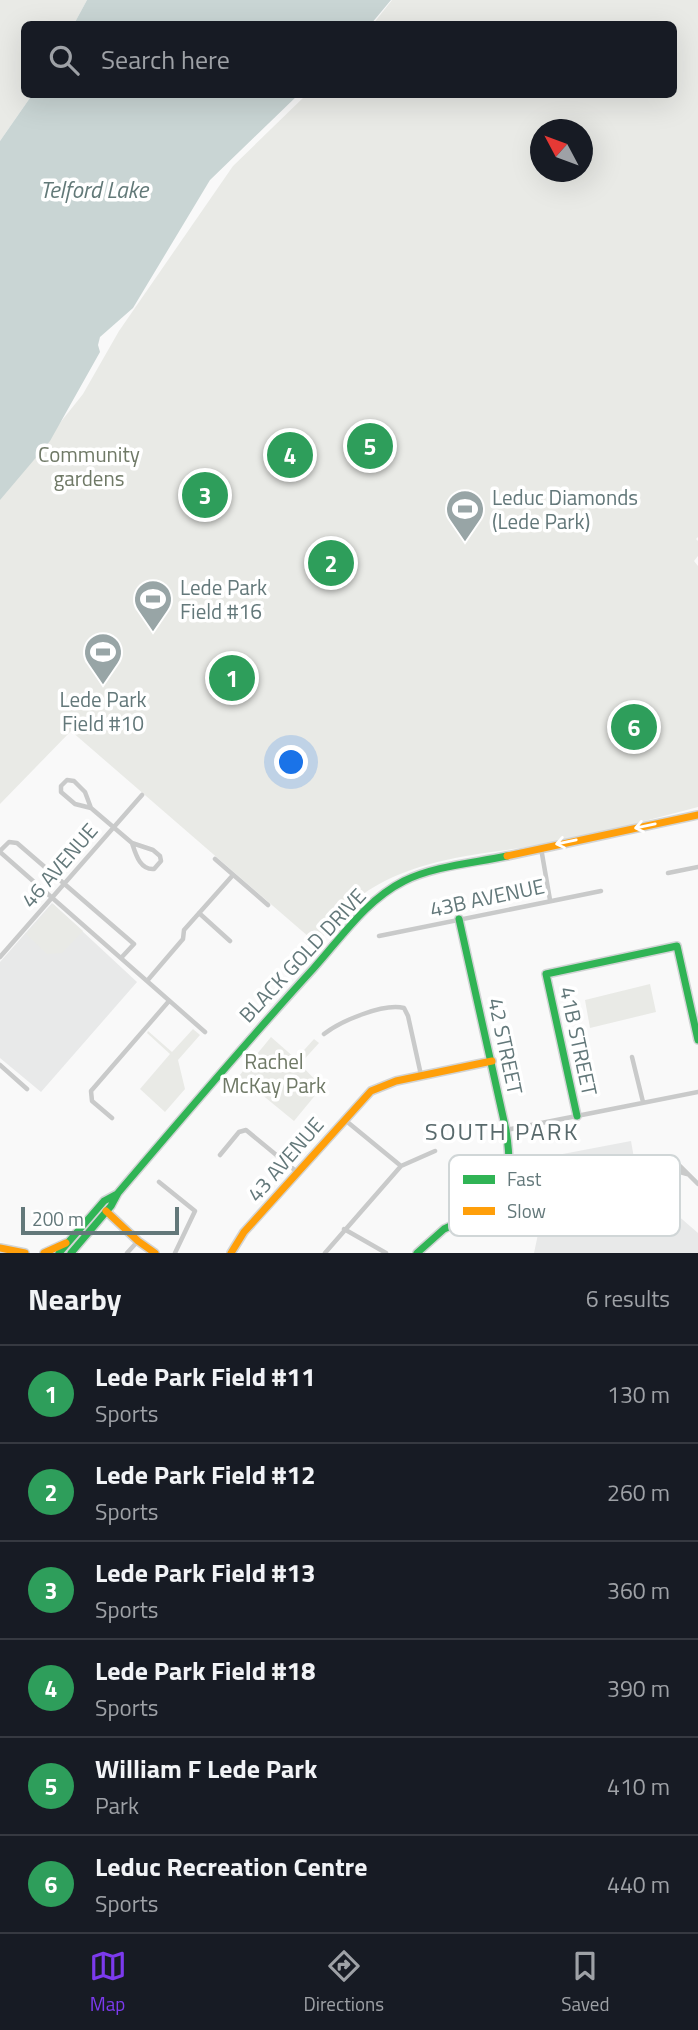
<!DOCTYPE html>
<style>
body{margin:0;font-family:"Titillium Web",sans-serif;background:#20242c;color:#f1f3f6}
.compass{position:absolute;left:530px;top:119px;width:63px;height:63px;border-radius:50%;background:#171b24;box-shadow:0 7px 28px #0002;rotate:311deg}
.scale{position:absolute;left:21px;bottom:18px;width:158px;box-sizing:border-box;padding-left:7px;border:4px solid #63787a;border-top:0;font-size:19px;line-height:24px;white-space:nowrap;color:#63787a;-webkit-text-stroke:5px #fff;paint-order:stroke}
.you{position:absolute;left:292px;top:763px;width:24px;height:24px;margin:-18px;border:5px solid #fff;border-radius:50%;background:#1a73e8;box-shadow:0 0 0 10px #1a73e833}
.badge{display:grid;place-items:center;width:46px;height:46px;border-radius:50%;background:#7c3aed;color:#fff;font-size:23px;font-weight:700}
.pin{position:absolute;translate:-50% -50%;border:4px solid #fff;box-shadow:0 2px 7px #0006}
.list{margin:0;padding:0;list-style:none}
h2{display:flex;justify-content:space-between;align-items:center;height:91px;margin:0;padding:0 28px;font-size:30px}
h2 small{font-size:23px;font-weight:400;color:#9ea1a6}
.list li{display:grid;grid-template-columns:46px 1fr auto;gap:21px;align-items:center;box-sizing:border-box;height:98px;padding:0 28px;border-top:2px solid #363941}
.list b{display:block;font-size:26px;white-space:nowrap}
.list p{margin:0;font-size:23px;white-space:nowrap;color:#9ea1a6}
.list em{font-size:23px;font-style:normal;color:#9ea1a6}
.icon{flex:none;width:38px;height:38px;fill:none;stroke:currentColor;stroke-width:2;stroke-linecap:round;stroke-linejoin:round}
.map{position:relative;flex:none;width:698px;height:1253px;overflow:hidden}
.search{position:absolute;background:#171b24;box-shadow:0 7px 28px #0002;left:21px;right:21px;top:21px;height:77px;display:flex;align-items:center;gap:18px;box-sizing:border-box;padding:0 24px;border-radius:10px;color:#9ea1a6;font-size:26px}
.sheet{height:679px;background:#171b24}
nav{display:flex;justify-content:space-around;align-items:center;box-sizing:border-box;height:98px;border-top:2px solid #363941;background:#171b24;font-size:19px;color:#9ea1a6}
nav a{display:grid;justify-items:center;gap:4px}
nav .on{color:#7c3aed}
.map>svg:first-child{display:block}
.built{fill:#e8e9e9}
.green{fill:#e9eae6;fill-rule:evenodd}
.water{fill:#c9d5d4}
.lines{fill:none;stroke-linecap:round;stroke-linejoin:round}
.fast-casing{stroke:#d2d4d5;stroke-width:10}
.slow-casing{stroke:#d2d4d5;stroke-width:10}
.street{stroke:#c9caca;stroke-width:4.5}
.fast{stroke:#30b455;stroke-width:7}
.slow{stroke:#ff9f0a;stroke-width:7}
.oneway{stroke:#fff}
.labels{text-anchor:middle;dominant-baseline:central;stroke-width:7;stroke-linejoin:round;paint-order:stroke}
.park-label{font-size:21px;fill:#6f7966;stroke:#fff}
.poi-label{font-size:21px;fill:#63787a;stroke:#fff;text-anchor:start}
.street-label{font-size:21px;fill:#63787a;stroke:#fff}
.water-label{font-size:23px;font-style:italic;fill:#627978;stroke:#fff}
.quarter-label{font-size:24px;letter-spacing:2px;fill:#596a6c;stroke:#fff}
.key{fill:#fff;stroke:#d0d6d7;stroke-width:2}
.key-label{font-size:19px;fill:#63787a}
</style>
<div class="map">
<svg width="698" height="1253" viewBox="0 0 698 1253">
<rect width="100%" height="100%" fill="#f9f9f9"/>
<path class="built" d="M52,903L137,982L41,1092L0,1058V962Z
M631,1141L638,1181L698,1233V1253H534L547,1192V1157Z"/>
<path class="green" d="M0,0H87L74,24H24V94L32,95L0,141Z
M392,0H698V537L696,539L698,541V556L694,561L698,566V807C640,822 581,840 521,848C469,855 415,861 369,890C349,902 333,926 317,944L71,731L0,804V498L83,394L119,331L233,166L306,95L674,94V24H373ZM540,130H582V172H540Z
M53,904L83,931L62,953L47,954L26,934Z
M650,984L656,1012L590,1028L585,1000Z
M193,1029L200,1035L178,1060L185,1089L165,1112L140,1089L170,1054L147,1033L148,1031L172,1052Z
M271,1037L296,1059L314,1039L319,1043L300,1064L322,1087L294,1121L239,1076Z"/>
<path class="water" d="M87,0H391L371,24H74Z
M32,95H298L210,180L133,308L100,337L98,345L100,352L50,441L0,500V141Z"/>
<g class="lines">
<defs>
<path id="fast" d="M577,1116L546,974L677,946L698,1040
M59,1253L104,1201L117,1194
M71,1253L111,1206L118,1193C182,1118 246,1042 313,969C341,938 366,900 404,881C434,866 474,863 507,856
M417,1253L444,1229L459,1222L505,1223C510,1192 511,1161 506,1130L459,919"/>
<path id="slow" d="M507,856L698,815
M106,1211L138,1241L155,1253
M0,1248L25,1253
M44,1253L66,1243
M231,1253L244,1232L371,1091L396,1081L492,1061"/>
</defs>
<use href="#fast" class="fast-casing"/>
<use href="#slow" class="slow-casing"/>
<path class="street" d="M91,808L75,804L61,792V786L67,780L74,781L85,792L91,808L132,843L153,850L160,856L161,861L154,869C140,870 136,855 132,843
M541,848L550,900
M0,851L9,842L17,843L134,944L121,958
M0,852L205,1032
M215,859L268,905
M668,873L698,867
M199,913L230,941
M379,936L601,891
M0,957L142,795
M147,981L183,939L184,930L233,875
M324,1034C341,1021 383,1003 404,1008L408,1016L421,1075
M632,1057L643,1102
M0,1065L27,1089
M112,1118L92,1101L91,1091L169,1001
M345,1120L401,1166
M506,1130L698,1092
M220,1155L239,1132L246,1130L297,1172
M687,1174L673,1170L671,1163L676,1162L698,1184
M159,1182L195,1211L175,1253
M344,1229L386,1253
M127,1253L138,1241
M325,1253L401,1166L435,1151"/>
<use href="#fast" class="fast"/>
<use href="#slow" class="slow"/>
</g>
<defs><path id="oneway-shaft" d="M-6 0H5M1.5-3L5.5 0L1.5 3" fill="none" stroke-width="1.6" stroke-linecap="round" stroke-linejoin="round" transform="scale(1.75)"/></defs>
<g class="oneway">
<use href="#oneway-shaft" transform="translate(645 826) rotate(168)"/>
<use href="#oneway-shaft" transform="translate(566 842) rotate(168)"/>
</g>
<defs>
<symbol id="stadium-pin" viewBox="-11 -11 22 30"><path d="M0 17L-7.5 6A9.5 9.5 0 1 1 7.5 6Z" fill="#98a5a6" stroke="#fff"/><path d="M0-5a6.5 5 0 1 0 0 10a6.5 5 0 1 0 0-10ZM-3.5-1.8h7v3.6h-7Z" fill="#fff"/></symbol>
</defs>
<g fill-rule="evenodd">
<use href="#stadium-pin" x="443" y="487" width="44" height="60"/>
<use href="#stadium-pin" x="131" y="577" width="44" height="60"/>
<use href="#stadium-pin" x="81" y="630" width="44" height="60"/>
</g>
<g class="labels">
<g class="park-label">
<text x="89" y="454">Community<tspan x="89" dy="24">gardens</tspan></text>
<text x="274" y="1061">Rachel<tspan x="274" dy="24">McKay Park</tspan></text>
</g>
<g class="poi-label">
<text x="492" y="497">Leduc Diamonds<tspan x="492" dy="24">(Lede Park)</tspan></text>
<text x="180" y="587">Lede Park<tspan x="180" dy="24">Field #16</tspan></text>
<text x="103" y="699" text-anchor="middle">Lede Park<tspan x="103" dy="24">Field #10</tspan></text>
</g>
<g class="street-label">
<text transform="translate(59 865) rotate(-49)">46 AVENUE</text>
<text transform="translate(487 897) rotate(-12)">43B AVENUE</text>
<text transform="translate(302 955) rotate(-47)">BLACK GOLD DRIVE</text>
<text transform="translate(579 1041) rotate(78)">41B STREET</text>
<text transform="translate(506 1046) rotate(78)">42 STREET</text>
<text transform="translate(285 1159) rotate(-49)">43 AVENUE</text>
</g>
<g class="water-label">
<text x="94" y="189">Telford Lake</text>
</g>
<g class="quarter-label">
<text x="502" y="1131">SOUTH PARK</text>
</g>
</g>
<rect x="449" y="1155" width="231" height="81" rx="10" class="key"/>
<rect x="463" y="1175" width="32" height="9" fill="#30b455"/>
<rect x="463" y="1207" width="32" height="8" fill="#ff9f0a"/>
<g class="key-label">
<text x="507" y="1186">Fast</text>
<text x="507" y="1218">Slow</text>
</g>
</svg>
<svg class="compass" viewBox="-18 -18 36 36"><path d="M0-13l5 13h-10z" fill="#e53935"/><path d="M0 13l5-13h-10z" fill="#9ea1a6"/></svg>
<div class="scale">200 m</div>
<div class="you"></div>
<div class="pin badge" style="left:232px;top:678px;background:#2e9e5b">1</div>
<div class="pin badge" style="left:331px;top:563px;background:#2e9e5b">2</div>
<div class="pin badge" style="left:205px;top:495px;background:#2e9e5b">3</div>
<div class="pin badge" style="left:290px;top:455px;background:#2e9e5b">4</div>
<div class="pin badge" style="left:370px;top:446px;background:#2e9e5b">5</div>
<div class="pin badge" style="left:634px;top:727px;background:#2e9e5b">6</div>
<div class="search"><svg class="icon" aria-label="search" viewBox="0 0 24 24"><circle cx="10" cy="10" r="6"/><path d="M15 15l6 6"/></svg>Search here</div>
</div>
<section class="sheet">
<h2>Nearby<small>6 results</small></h2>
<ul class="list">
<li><span class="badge" style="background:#2e9e5b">1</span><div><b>Lede Park Field #11</b><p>Sports</p></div><em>130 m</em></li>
<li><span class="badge" style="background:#2e9e5b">2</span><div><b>Lede Park Field #12</b><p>Sports</p></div><em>260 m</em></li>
<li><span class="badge" style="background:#2e9e5b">3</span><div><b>Lede Park Field #13</b><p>Sports</p></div><em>360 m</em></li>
<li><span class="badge" style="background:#2e9e5b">4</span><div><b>Lede Park Field #18</b><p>Sports</p></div><em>390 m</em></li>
<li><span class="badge" style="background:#2e9e5b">5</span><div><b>William F Lede Park</b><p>Park</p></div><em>410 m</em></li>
<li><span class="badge" style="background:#2e9e5b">6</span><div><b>Leduc Recreation Centre</b><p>Sports</p></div><em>440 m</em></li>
</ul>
</section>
<nav>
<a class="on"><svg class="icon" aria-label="map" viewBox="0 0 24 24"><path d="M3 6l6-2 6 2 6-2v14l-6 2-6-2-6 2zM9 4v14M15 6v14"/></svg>Map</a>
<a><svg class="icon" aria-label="directions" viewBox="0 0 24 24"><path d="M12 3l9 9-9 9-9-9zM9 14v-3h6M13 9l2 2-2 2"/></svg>Directions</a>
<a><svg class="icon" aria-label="saved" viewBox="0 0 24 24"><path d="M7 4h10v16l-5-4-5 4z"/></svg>Saved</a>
</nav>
